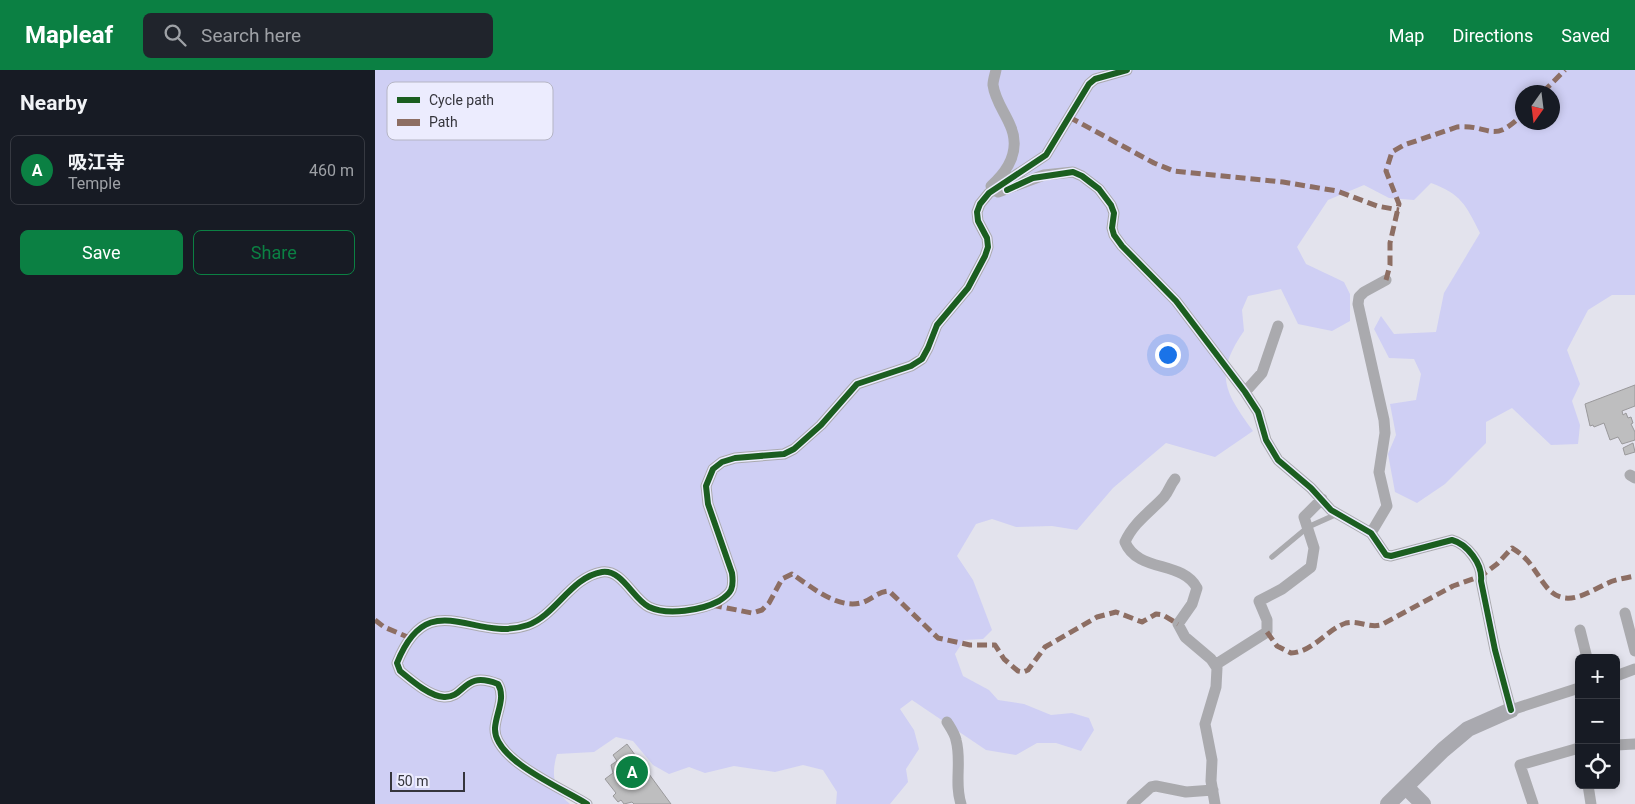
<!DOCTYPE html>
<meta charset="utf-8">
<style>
body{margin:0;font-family:Roboto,"Noto Sans JP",sans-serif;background:#20242c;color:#f1f3f6}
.controls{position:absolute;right:15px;bottom:15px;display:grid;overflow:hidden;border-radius:8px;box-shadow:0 2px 8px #0003}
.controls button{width:45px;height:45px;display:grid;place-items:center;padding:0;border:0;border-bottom:1px solid #363941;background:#171b24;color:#f1f3f6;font:25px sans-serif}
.compass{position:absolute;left:1140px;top:15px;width:45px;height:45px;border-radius:50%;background:#171b24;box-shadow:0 2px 8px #0003;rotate:194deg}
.scale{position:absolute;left:15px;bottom:12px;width:75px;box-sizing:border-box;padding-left:5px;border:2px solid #35353c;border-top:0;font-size:14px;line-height:18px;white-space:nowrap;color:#35353c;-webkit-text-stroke:4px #ececfe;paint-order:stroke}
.you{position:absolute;left:792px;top:284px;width:18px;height:18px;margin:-12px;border:4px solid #fff;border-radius:50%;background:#1a73e8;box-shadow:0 0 0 8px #1a73e833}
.badge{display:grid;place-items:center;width:32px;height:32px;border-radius:50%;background:#0b8043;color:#fff;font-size:16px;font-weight:700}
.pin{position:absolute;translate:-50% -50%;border:2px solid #fff;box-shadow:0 1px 5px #0006}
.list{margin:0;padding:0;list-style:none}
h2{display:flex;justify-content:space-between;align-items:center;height:65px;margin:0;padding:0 20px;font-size:21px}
h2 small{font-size:16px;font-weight:400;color:#9ea1a6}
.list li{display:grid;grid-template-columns:32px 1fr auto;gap:15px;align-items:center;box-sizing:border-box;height:70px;margin:0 10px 10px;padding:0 10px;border:1px solid #363941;border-radius:8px}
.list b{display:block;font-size:19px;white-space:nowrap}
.list p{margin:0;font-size:16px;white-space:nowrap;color:#9ea1a6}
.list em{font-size:16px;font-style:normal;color:#9ea1a6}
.actions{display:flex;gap:10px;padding:15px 20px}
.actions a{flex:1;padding:11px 0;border:1px solid #0b8043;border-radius:8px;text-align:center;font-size:18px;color:#0b8043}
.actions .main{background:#0b8043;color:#fff}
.icon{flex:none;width:28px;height:28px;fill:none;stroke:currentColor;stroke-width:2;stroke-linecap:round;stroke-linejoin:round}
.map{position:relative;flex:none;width:1260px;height:734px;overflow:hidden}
header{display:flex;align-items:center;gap:30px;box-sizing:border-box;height:70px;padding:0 25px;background:#0b8043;color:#fff}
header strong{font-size:24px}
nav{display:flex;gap:28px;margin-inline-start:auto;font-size:18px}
.search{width:350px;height:45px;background:#20242c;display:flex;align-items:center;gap:12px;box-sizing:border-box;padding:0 18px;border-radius:8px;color:#9ea1a6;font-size:19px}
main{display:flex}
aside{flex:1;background:#171b24}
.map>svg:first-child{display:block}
.green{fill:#cfcff4;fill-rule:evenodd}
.building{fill:#bebebf;stroke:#9a999b}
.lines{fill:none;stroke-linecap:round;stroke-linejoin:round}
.lane{stroke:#aaaaae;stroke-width:5.5}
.street{stroke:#aaaaae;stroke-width:11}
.secondary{stroke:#a9a9af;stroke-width:16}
.quiet{stroke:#8d6e63;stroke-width:5;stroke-dasharray:10 5;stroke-linecap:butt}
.cycleway-casing{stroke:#ececfe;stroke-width:9}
.cycleway{stroke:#1b5e20;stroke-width:6}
.key{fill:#ececfe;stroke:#b5b5c4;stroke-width:1}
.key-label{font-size:14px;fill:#35353c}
</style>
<header>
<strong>Mapleaf</strong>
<div class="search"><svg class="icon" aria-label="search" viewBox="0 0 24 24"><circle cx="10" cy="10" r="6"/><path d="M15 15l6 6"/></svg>Search here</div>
<nav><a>Map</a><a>Directions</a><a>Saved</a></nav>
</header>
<main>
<aside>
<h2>Nearby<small></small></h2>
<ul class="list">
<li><span class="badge">A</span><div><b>吸江寺</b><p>Temple</p></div><em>460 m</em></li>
</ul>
<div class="actions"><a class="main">Save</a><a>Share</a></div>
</aside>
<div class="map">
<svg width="1260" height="734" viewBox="0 0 1260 734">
<rect width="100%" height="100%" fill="#e3e3ed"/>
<path class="green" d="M0,0H1260V225H1237L1213,240L1192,280L1205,314L1197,331L1205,355L1203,374L1176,375L1137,338L1111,352V373L1070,414L1042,433L1020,422L1013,384L1021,365L1015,334L1041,330L1046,304L1039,289L1014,288L999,259L1006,246L1019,264L1061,262L1069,223L1105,163C1091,135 1086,124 1056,113L1039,130L1014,128L989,115L953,130L922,177L931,194L969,212L975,224V251L957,261L923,254L906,219L873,226L867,240L869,261C839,304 849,321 878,361L840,387L791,373L738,418L702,460L677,456L641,457L617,449L601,454L582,486L598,510L617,560L608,569L589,570L580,584L588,606L614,620L623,630L649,634L676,645L697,643L714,648L719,660L706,681L681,673H662L641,685L611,680L537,630L525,639L539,660L544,679L531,699L533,712L515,734H461L462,722L448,700L428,695L400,702L359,696L330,703L314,697L294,704L278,695L258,671L241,667L219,682L182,684C176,704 178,720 195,734H0ZM1148,22H1178V52H1148Z"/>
<path class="building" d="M1260,315V336L1247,341L1248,345L1251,343L1253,348L1256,347L1258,353L1256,354L1260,362V370L1247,374L1243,367L1235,370L1229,353L1219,357L1218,355L1215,356L1210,334Z
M1258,373L1260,382L1250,385L1248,378Z
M252,674L296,734H259L257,732L249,734L246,730L243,732L238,726L241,723L230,709L238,703L236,695L242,691L238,685Z"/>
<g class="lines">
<path class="lane" d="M897,487L933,457L962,444"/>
<path class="street" d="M616,116C634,100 646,79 635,55C629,41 620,30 618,15C618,10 620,5 621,0
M623,122L669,105L698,102L707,106L724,119L736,135L739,143L737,158L739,165L747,176L801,231L870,322L883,342L891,370L903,390L936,418L956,440L996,463L1011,485L1016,486L1077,470C1092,474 1108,494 1106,511L1120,580L1136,640L1204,618
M870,322L887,303L903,256
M1255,405L1260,408
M800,409C795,415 794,421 789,427C776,441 758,453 750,472C763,503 807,490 822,518L817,534L803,554L810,567L836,589L842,598L841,617L830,654L837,690L836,711L840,734
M996,463L1012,436L1004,402L1010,363L1009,350L983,234L984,227L989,222L1011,210
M1250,543L1260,581
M1205,560L1212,588
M840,595L892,562V550L884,531L907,519L936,497L939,478L929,447L947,429
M1241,606L1260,599
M572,652C575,657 580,664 581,670C587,691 579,713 586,734
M1241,675L1260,674
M1213,715L1216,734
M212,734C189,719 118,690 120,658C121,643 131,628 123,614C87,600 91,628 69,627C54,626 36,610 25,601L22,593C54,513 99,574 153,555C181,545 196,507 227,502C247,499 258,529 274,537C293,546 327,540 344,531C357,523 359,518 357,503L333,434L331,416L338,399L347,392L360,388L409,384L419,379L446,355L482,314L536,296L547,289L553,278L562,255L593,218L610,186L613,177L612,168L603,151L602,142L605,134L614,123L671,85L714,14L720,9L752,0
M757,734L776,717L781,716L811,722L838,720
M1158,734L1145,695L1204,678"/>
<path class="secondary" d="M1032,718L1048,734
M1013,734L1068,680L1093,659L1136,640"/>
<path class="quiet" d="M1168,22L1190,0
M694,47L779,93L799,101L908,112L962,121L1002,136L1024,140
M1011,210L1015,195V173L1024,134L1011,101L1017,82L1029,75L1082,57C1116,54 1116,76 1148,44
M337,535L377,543L387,540L394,533L407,509L417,504C437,517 464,541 489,532C498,528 503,522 514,521L563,568L595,575H620L629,589L643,601L648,602L653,600L670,577L722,547L741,542L767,552L781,544L788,545L803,554
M0,550L9,557L35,568
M892,562L902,576L916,583C938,582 951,560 971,553C983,550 993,558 1006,555L1078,516L1106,506L1122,494L1137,478C1155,489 1158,499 1170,515C1189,541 1213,522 1233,513C1241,509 1251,508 1260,506"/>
<defs>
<path id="cycleway" d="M632,120L658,108L698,102L707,106L724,119L736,135L739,143L737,158L739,165L747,176L801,231L870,322L883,342L891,370L903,390L936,418L956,440L996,463L1011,485L1016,486L1077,470C1092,474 1108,494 1106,511L1120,580L1136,640
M212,734C189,719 118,690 120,658C121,643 131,628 123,614C87,600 91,628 69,627C54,626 36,610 25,601L22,593C54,513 99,574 153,555C181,545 196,507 227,502C247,499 258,529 274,537C293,546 327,540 344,531C357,523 359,518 357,503L333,434L331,416L338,399L347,392L360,388L409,384L419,379L446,355L482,314L536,296L547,289L553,278L562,255L593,218L610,186L613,177L612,168L603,151L602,142L605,134L614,123L671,85L714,14L720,9L752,0"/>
</defs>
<use href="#cycleway" class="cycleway-casing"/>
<use href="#cycleway" class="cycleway"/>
</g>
<rect x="12" y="12" width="166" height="58" rx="8" class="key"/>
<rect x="22" y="27" width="23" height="6" fill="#1b5e20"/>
<rect x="22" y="49" width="23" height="7" fill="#8d6e63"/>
<g class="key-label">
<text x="54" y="35">Cycle path</text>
<text x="54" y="57">Path</text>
</g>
</svg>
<div class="controls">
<button>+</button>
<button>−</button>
<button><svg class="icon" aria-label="locate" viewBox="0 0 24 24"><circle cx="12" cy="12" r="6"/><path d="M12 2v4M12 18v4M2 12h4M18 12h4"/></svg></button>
</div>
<svg class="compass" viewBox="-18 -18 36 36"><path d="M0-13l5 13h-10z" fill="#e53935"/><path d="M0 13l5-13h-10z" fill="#9ea1a6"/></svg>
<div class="scale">50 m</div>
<div class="you"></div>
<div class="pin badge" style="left:257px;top:702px">A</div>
</div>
</main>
